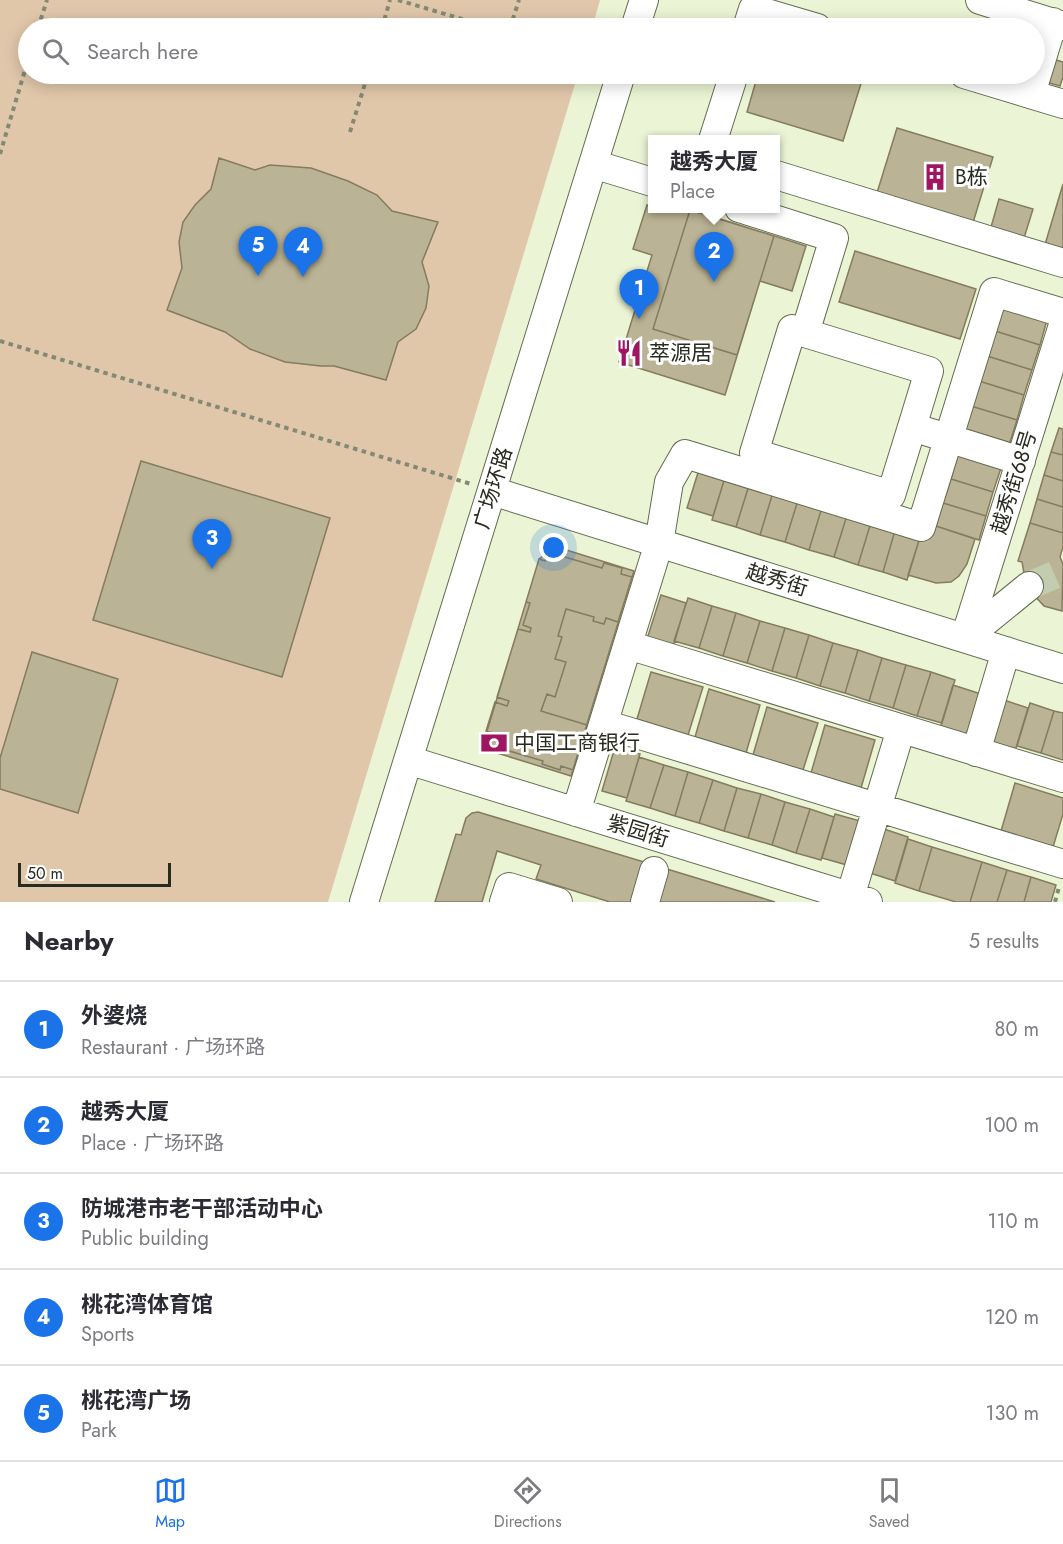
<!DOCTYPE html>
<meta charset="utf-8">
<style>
body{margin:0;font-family:Jost,"Noto Sans SC",sans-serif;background:#f2f2f3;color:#2b2b33}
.scale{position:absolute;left:18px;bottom:15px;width:153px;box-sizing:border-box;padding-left:6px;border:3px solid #282b20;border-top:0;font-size:16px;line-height:21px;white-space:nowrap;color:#282b20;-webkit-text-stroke:4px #fff;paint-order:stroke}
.you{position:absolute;left:554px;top:548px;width:21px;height:21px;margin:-15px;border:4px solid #fff;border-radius:50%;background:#1a73e8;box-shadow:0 0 0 9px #1a73e833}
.badge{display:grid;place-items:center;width:39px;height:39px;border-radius:50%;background:#1a73e8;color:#fff;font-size:20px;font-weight:700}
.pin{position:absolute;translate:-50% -50px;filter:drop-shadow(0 2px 3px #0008)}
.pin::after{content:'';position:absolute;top:32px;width:21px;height:18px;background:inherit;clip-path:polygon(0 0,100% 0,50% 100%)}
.popup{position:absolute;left:648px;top:135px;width:132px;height:78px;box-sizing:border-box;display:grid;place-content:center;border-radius:0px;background:#fff;filter:drop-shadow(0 2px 4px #0005);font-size:20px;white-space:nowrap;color:#7c7c81}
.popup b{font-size:22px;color:#2b2b33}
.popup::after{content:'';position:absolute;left:50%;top:100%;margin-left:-12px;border:12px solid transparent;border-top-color:#fff}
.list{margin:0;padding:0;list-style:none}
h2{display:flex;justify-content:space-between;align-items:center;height:78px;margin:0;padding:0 24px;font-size:26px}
h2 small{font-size:20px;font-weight:400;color:#7c7c81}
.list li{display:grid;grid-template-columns:39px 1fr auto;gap:18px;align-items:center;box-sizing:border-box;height:96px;padding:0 24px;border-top:2px solid #e1e1e2}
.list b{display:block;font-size:22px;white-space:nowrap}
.list p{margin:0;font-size:20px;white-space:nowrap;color:#7c7c81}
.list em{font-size:20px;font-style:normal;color:#7c7c81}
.icon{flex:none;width:33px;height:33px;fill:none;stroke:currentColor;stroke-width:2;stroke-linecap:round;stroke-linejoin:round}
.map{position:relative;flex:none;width:1063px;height:902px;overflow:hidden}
.search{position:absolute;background:#fff;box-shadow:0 3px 15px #0003;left:18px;right:18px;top:18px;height:66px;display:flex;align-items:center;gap:15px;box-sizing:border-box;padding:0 21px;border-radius:33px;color:#7c7c81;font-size:22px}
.sheet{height:558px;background:#fff}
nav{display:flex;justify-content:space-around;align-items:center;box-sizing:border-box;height:84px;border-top:2px solid #e1e1e2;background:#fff;font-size:16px;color:#7c7c81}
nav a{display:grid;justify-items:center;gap:3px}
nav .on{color:#1a73e8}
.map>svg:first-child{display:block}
.green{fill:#e1c7aa}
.building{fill:#bbb395;stroke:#847c5f;stroke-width:1.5}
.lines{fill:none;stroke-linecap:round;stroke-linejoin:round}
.minor-tunnel{stroke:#c4ccb0;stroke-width:28;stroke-dasharray:28 14;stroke-linecap:butt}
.minor-casing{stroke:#646c50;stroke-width:30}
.path{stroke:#838974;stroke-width:4;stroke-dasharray:4.5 4.5;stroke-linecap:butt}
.minor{stroke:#fff;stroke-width:28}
.labels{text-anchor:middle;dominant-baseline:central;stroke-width:6;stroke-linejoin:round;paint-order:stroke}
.poi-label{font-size:21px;fill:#282b20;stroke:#fff;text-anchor:start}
.street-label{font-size:21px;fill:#282b20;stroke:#fff}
</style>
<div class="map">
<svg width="1063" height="902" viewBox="0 0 1063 902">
<rect width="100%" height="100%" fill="#ebf4d4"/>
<path class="green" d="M0,0H600L592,28H28V74H578L328,902H0Z"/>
<path class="building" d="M1053,59L1063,62V77L1060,86L1046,82Z
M758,74H864L843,141L747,112Z
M897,128L993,157L972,226L876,196Z
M219,158L255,170L270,165L311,168L348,181L377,195L392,211L438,222L422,262L429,286L426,308L416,329L398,342L386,380L334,366H321L285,362L250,349L225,332L167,310L182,268L179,242L183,222L195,205L211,189Z
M1063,184V254L1044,248Z
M999,199L1033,209L1024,238L991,227Z
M647,205L652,207V208L665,211L666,208H686L806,246L792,291L760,281L725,395L619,362L652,255L633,249Z
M690,210L774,236L737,355L653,329Z
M855,251L976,289L960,339L839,302Z
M1002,306L1047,320L1040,345L995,331Z
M995,331L1040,345L1032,370L987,356Z
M987,356L1032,370L1024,395L979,381Z
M979,381L1024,395L1017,420L971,406Z
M971,406L1017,420L1009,445L964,431Z
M1059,428L1063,429V455L1051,452Z
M1051,452L1063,455V481L1044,475Z
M958,455L1001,468L993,492L951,479Z
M141,461L330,518L282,677L93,620Z
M701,463L727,471L713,516L687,508Z
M726,474L750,482L736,527L712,520Z
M1044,475L1063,481V507L1037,499Z
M951,479L993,492L986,516L943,503Z
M750,482L774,489L760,535L736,527Z
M774,489L799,497L785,542L760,535Z
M799,497L823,504L809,550L785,542Z
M1037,499L1063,507V533L1030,523Z
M943,503L986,516L979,540L936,526Z
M823,504L848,512L834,557L809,550Z
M848,512L872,519L858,565L834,557Z
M872,519L896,527L883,572L858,565Z
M1030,523L1063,533V547L1060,557L1063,564L1062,611L1044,606L1032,593L1025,579L1022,562L1018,561Z
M936,526L975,539L967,564L959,576L951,582L936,583L908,575L922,531L933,535Z
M896,527L921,534L907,580L883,572Z
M560,548L634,571L571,776L494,752L488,746L485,738L539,559L553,549Z
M548,552L602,568L604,563L622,568L621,574L632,577L618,622L606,618L604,624L593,621L594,617L566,609L558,636L562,637L555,659L566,662L555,697L547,694L541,711L587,725L573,770L561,766L560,770L542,764L543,761L489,745L493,733L486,731L495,702L507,706L509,701L497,697L518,629L530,632L531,628L523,625L530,603L526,602L539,559L545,561Z
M661,595L686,603L673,647L647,639Z
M688,598L712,606L699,648L674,641Z
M712,606L736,613L723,656L699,648Z
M736,613L760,621L747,663L723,656Z
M760,621L785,628L772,671L747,663Z
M785,628L809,635L796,678L772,671Z
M809,635L833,643L820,686L796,678Z
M833,643L858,650L845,693L820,686Z
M858,650L882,658L869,701L845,693Z
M32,652L118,679L78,813L0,789V758Z
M882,658L906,665L893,708L869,701Z
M906,665L931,672L917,716L893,708Z
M651,672L703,687L688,735L637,719Z
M931,672L955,680L942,723L917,716Z
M953,685L981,694L968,737L940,728Z
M709,689L760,705L746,753L695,737Z
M1004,700L1028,708L1015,751L991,744Z
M1030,703L1054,711L1041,753L1017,746Z
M767,707L818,723L803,770L753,755Z
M1054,711L1063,713V760L1041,753Z
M825,725L875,740L861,788L811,773Z
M615,747L640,754L627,798L602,791Z
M639,757L664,765L650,808L626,801Z
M664,765L688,772L675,816L650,808Z
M688,772L713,780L699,823L675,816Z
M713,780L737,788L724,831L699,823Z
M1015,783L1063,798V814L1053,847L1001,831Z
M737,788L761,794L748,838L724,831Z
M761,794L785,802L772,845L748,838Z
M785,802L810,809L796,853L772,845Z
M810,809L834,817L821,860L796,853Z
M478,812L644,862L632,902H610L536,879L541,865L497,851L482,902H435L456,834L461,835L466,818L472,813Z
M835,814L860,821L847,865L822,858Z
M884,829L908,837L895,881L870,873Z
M908,839L932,847L919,891L895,883Z
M932,847L982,862L970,902H956L919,891Z
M982,862L1007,870L997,902H970Z
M667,869L775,902H657Z
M1007,870L1031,877L1024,902H997Z
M1031,877L1056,885L1051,902H1024Z"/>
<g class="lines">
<path class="minor-tunnel" d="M1029,586L1063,571"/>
<defs>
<path id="minor" d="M980,0L1063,26
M635,28L644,0
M747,28L753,9L817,28
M964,74L1063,104
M1031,94L1053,22
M713,140L734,74
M593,164L652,182
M776,175L1063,263
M739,208L834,238L805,333L792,329L754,453L891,495L912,427
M805,333L929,371L912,427L1021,461
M492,491L1063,669
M965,638L1063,325
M965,638L1029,586
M628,645L1063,778
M604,724L1063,864
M976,752L1006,651
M408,760L868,902
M576,812L659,543L669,482L685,454L921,527L994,292L1063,313
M850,897L901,729
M364,902L621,74
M504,902L509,887L558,902
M645,902L654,871"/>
</defs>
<use href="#minor" class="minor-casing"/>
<path class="path" d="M398,0L492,28
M38,28L47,0
M382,28L390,0
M510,28L519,0
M350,132L368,74
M0,154L28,60
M0,341L471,484
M1055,902L1059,887"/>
<use href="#minor" class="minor"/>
</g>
<defs>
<symbol id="building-bare" viewBox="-9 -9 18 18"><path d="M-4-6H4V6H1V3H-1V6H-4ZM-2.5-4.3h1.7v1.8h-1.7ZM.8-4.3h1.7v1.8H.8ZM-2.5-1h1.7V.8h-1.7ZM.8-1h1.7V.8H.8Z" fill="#9f1561" stroke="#fff" stroke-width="2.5" paint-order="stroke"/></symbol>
<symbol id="restaurant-bare" viewBox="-9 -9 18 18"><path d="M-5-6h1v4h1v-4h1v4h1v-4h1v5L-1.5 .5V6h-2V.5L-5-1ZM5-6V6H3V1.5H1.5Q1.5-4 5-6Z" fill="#9f1561" stroke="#fff" stroke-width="2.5" paint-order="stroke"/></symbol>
<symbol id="bank-bare" viewBox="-9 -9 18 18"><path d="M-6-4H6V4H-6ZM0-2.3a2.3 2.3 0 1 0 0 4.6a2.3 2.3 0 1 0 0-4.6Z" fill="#9f1561" stroke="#fff" stroke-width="2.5" paint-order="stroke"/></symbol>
</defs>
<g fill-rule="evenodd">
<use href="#building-bare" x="916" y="158" width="38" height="38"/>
<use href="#restaurant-bare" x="610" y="334" width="38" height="38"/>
<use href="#bank-bare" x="475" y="724" width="38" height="38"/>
</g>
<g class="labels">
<g class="poi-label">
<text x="955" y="177">B栋</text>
<text x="649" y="353">萃源居</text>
<text x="514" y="743">中国工商银行</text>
</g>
<g class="street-label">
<text transform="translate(1014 482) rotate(-73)">越秀街68号</text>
<text transform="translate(493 488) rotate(-73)">广场环路</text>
<text transform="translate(777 580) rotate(17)">越秀街</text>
<text transform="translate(638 831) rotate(17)">紫园街</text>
</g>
</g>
</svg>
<div class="scale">50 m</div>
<div class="you"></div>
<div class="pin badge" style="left:639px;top:319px">1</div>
<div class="pin badge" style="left:714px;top:282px">2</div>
<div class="popup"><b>越秀大厦</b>Place</div>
<div class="pin badge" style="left:212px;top:569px">3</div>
<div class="pin badge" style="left:303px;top:277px">4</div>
<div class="pin badge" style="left:258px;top:276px">5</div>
<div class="search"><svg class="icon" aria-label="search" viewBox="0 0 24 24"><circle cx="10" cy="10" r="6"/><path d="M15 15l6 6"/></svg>Search here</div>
</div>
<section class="sheet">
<h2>Nearby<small>5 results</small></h2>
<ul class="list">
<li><span class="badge">1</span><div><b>外婆烧</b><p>Restaurant · 广场环路</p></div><em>80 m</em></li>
<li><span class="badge">2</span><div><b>越秀大厦</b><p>Place · 广场环路</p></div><em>100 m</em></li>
<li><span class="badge">3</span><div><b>防城港市老干部活动中心</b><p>Public building</p></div><em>110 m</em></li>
<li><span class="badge">4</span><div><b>桃花湾体育馆</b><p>Sports</p></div><em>120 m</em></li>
<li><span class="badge">5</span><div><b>桃花湾广场</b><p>Park</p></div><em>130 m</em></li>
</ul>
</section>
<nav>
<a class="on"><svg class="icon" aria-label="map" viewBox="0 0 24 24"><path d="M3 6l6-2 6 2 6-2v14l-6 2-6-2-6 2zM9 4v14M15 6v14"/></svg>Map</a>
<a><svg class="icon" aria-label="directions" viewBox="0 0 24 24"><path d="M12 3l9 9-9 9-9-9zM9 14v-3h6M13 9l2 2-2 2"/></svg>Directions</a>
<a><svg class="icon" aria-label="saved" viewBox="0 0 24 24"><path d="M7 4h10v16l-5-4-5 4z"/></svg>Saved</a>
</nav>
